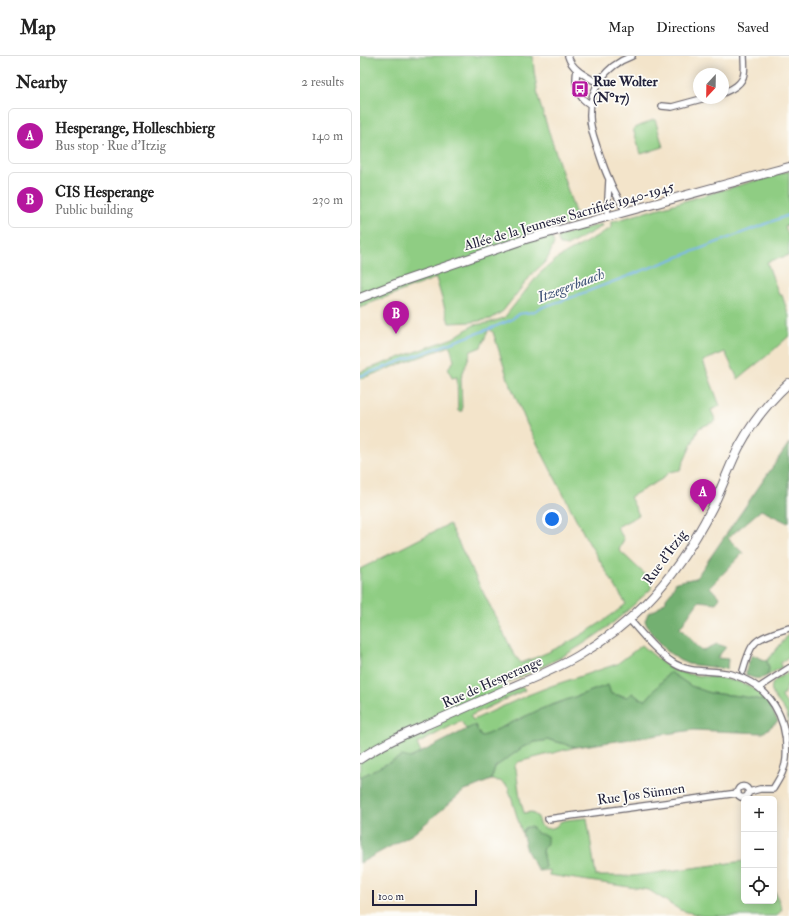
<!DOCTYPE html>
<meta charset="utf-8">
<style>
body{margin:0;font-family:"IM FELL Double Pica",serif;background:#f6f6f6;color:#222}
.controls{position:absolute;right:12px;bottom:12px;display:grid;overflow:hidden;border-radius:6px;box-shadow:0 2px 10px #0003}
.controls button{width:36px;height:36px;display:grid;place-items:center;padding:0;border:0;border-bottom:1px solid #e0e0e0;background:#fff;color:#222;font:20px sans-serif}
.compass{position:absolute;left:333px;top:12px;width:36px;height:36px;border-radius:50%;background:#fff;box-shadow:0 2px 10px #0003;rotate:202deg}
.scale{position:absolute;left:12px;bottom:10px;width:105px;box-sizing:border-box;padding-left:4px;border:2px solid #22223b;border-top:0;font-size:11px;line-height:14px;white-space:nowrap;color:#22223b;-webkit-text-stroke:3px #fdfcf7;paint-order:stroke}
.you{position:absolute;left:192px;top:463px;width:14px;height:14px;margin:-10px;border:3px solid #fff;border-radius:50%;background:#1a73e8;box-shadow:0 0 0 6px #1a73e833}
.badge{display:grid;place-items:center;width:26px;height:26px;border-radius:50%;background:#b5179e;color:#fff;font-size:13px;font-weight:700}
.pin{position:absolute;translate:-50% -33px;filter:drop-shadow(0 1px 2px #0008)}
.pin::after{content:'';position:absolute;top:21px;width:14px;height:12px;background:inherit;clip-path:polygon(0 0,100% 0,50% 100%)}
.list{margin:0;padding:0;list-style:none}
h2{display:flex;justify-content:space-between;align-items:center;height:52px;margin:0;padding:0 16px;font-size:17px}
h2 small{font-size:13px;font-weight:400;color:#767676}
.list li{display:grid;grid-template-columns:26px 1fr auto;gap:12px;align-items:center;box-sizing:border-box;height:56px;margin:0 8px 8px;padding:0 8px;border:1px solid #e0e0e0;border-radius:6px}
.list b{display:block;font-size:15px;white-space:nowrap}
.list p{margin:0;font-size:13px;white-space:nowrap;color:#767676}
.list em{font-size:13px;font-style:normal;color:#767676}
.icon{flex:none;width:22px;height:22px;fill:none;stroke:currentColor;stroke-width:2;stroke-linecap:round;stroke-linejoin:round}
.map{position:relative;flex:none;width:429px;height:860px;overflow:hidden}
header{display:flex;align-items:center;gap:24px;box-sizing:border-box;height:56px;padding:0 20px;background:#fff;border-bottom:1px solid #e0e0e0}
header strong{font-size:19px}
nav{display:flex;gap:22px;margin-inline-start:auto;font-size:14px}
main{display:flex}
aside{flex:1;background:#fff}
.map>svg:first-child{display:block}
.green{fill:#8fcd83;stroke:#58785f}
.forest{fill:#73b071;stroke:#4a6956}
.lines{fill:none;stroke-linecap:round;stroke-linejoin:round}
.stream{stroke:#7db7ee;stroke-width:2}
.street-casing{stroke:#6b666d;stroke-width:8}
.secondary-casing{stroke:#6b666d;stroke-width:10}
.street{stroke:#fff;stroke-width:5.5}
.secondary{stroke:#fff;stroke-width:8}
.labels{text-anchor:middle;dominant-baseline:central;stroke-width:3.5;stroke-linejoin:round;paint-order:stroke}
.poi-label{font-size:14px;font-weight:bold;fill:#22223b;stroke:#fdfcf7;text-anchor:start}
.street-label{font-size:14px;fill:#22223b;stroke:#fdfcf7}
.water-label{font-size:15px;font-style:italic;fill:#42567a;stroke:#fdfcf7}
</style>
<header>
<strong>Map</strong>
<nav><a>Map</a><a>Directions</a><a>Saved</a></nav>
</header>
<main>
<aside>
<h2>Nearby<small>2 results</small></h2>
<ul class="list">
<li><span class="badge">A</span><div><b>Hesperange, Holleschbierg</b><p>Bus stop · Rue d'Itzig</p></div><em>140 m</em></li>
<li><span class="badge">B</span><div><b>CIS Hesperange</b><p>Public building</p></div><em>230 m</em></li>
</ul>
</aside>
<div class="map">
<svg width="429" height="860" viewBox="0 0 429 860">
<rect width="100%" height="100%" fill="#fdfcf7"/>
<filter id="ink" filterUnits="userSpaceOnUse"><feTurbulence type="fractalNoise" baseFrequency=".025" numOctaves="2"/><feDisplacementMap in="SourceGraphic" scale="8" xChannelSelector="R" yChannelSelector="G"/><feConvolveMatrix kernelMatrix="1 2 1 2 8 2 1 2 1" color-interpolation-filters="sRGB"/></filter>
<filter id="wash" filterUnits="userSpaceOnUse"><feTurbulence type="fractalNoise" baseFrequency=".012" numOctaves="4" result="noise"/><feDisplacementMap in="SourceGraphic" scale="16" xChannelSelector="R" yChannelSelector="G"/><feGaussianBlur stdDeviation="0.9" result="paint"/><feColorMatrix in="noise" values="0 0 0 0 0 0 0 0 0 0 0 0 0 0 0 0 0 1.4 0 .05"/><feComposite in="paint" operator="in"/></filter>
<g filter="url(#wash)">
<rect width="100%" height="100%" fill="#f3e4ca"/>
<path class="green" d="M0,0H173L174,15L179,45L218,166L190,173L192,182L194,187L189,200L185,206L173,217L143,255L131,263L112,266L89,267L76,222L0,251Z
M295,63L303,91L281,98L273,73Z
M429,115V169L425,170L429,182V199L407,206L419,239H422L429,260V280L409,298L378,323L365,296L343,305L360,350L351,354L356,365L339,372L320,414L309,416L302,423L270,441L279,459L257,471L264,483L259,494L291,524V533C272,550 254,568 232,582C204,602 173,615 142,629L144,635L163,631L165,634L110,660L113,664L168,639L191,630L257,608L282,589C289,595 306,611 313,614C341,624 370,617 396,634C400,637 404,641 407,645L380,640L350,637L331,630L310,616L286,644L279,642L272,637L268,641L251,638L248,629L181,653L121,681L115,670L106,673L101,665L57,688L61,697L50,702L0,721V513L89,468L154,598L161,607C199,594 235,573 266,548L226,482L167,368L148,323L133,276L129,273L121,291L111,295L101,322L102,355H98L97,321L92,322L88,312L94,305L90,290L0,323V316L93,282L114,269L128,267L144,262L179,218L198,202L251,172V166Z
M242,168L241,171L207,190L200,189L198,185V180Z
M429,578V600L420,608L422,611L407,620L409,613L407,605Z
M429,616V627L422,641L429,651V667C428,663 427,659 425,655C420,647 407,636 413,627C416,622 424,619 429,616Z
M190,684L216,691L158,706L155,709L154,712L156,713L160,742L164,757L171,756L178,761C177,771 186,775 195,771C198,770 198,766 202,765C210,763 219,763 227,762L236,820H272L384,805V845H414V833L422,853L417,860H342L320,854L289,834L189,819V814L178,815L177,813H182L185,811L182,794L187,787L177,777L166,771L162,777L148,731L140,725L131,724L135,711L155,697L163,691L175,686Z"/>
<path class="forest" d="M429,387V466L428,467L401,454L368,482L383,497L350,531L360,542L356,547L339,545L320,572L342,595L357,588L366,591L357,602L368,603L367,613L328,608L319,604L307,595L289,574L285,565L288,557L297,553L306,545V542L311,536L316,526L336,522Z
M393,599L407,605L409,613L407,620C398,624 395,623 386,619C386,611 389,605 393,599Z
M310,616L331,630L350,637L380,640L407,645L418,665L403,677L333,674L257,685L216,691L190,684L175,686L163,691L155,697L135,711L131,724L104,735L53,778L0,807V721L42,700L50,702L115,669L121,681L181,653L248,629L251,638L268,641L272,637L279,642L286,644Z
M166,771H172L177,777L187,780V787L182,794L185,811L182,813H177L167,795L162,777Z"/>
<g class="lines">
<path class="stream" d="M0,320L129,273L151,264L158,258L173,256L180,252L210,242L429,159"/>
</g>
</g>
<g filter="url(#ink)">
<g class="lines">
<defs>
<path id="street" d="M208,0C212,14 226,20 238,27
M217,14C215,23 216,35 223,43C225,45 228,47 231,49
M363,37C372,33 383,28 384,17C385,12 384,5 384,0
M302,50L312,51L345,42
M266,156C260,145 253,134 249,123C244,113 241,102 237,91C234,82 230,72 230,61C229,33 245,10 272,0
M247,161L249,124
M269,563C283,579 297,597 315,608C332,618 352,613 371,618C410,629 429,662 426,703C425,714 419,723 413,733H400L389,736
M383,615C385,608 389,593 394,588C400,580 420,575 429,572
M400,631L429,612
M377.5 736a5.5 5.5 0 1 1 11 0a5.5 5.5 0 1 1-11 0Z
M188,763L378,737"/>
<path id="secondary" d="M0,242L43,225L166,183L429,111
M0,703C23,687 48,677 73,666C98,655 123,644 147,633C171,623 196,613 218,600C242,586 266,568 285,548C313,520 334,487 352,452C362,432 369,411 379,391C392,367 409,345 429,327"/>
</defs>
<use href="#street" class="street-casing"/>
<use href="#secondary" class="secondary-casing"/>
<use href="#street" class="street"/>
<use href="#secondary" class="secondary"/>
</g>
</g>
<defs>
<symbol id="bus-square" viewBox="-11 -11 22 22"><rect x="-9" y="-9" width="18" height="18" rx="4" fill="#b5179e" stroke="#fdfcf7"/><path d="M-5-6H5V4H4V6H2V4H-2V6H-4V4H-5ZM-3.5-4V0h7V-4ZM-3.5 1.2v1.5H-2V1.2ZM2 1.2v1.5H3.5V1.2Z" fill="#fff"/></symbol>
</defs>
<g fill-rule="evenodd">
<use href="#bus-square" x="210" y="23" width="20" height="20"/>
</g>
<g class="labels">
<g class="poi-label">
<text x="233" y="25">Rue Wolter<tspan x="233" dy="16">(N°17)</tspan></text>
</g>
<g class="street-label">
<text transform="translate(209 160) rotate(-16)">Allée de la Jeunesse Sacrifiée 1940-1945</text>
<text transform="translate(305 501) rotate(-54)">Rue d'Itzig</text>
<text transform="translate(132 626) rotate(-24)">Rue de Hesperange</text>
<text transform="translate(281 738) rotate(-8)">Rue Jos Sünnen</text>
</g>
<g class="water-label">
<text transform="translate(211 230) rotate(-21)">Itzegerbaach</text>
</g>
</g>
</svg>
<div class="controls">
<button>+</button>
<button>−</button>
<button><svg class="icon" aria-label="locate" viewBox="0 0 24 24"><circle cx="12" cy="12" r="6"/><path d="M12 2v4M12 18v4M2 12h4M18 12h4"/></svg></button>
</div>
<svg class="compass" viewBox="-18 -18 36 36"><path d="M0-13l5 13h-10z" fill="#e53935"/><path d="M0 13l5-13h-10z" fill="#767676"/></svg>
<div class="scale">100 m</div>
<div class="you"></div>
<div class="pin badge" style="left:343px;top:456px">A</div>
<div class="pin badge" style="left:36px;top:278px">B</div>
</div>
</main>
